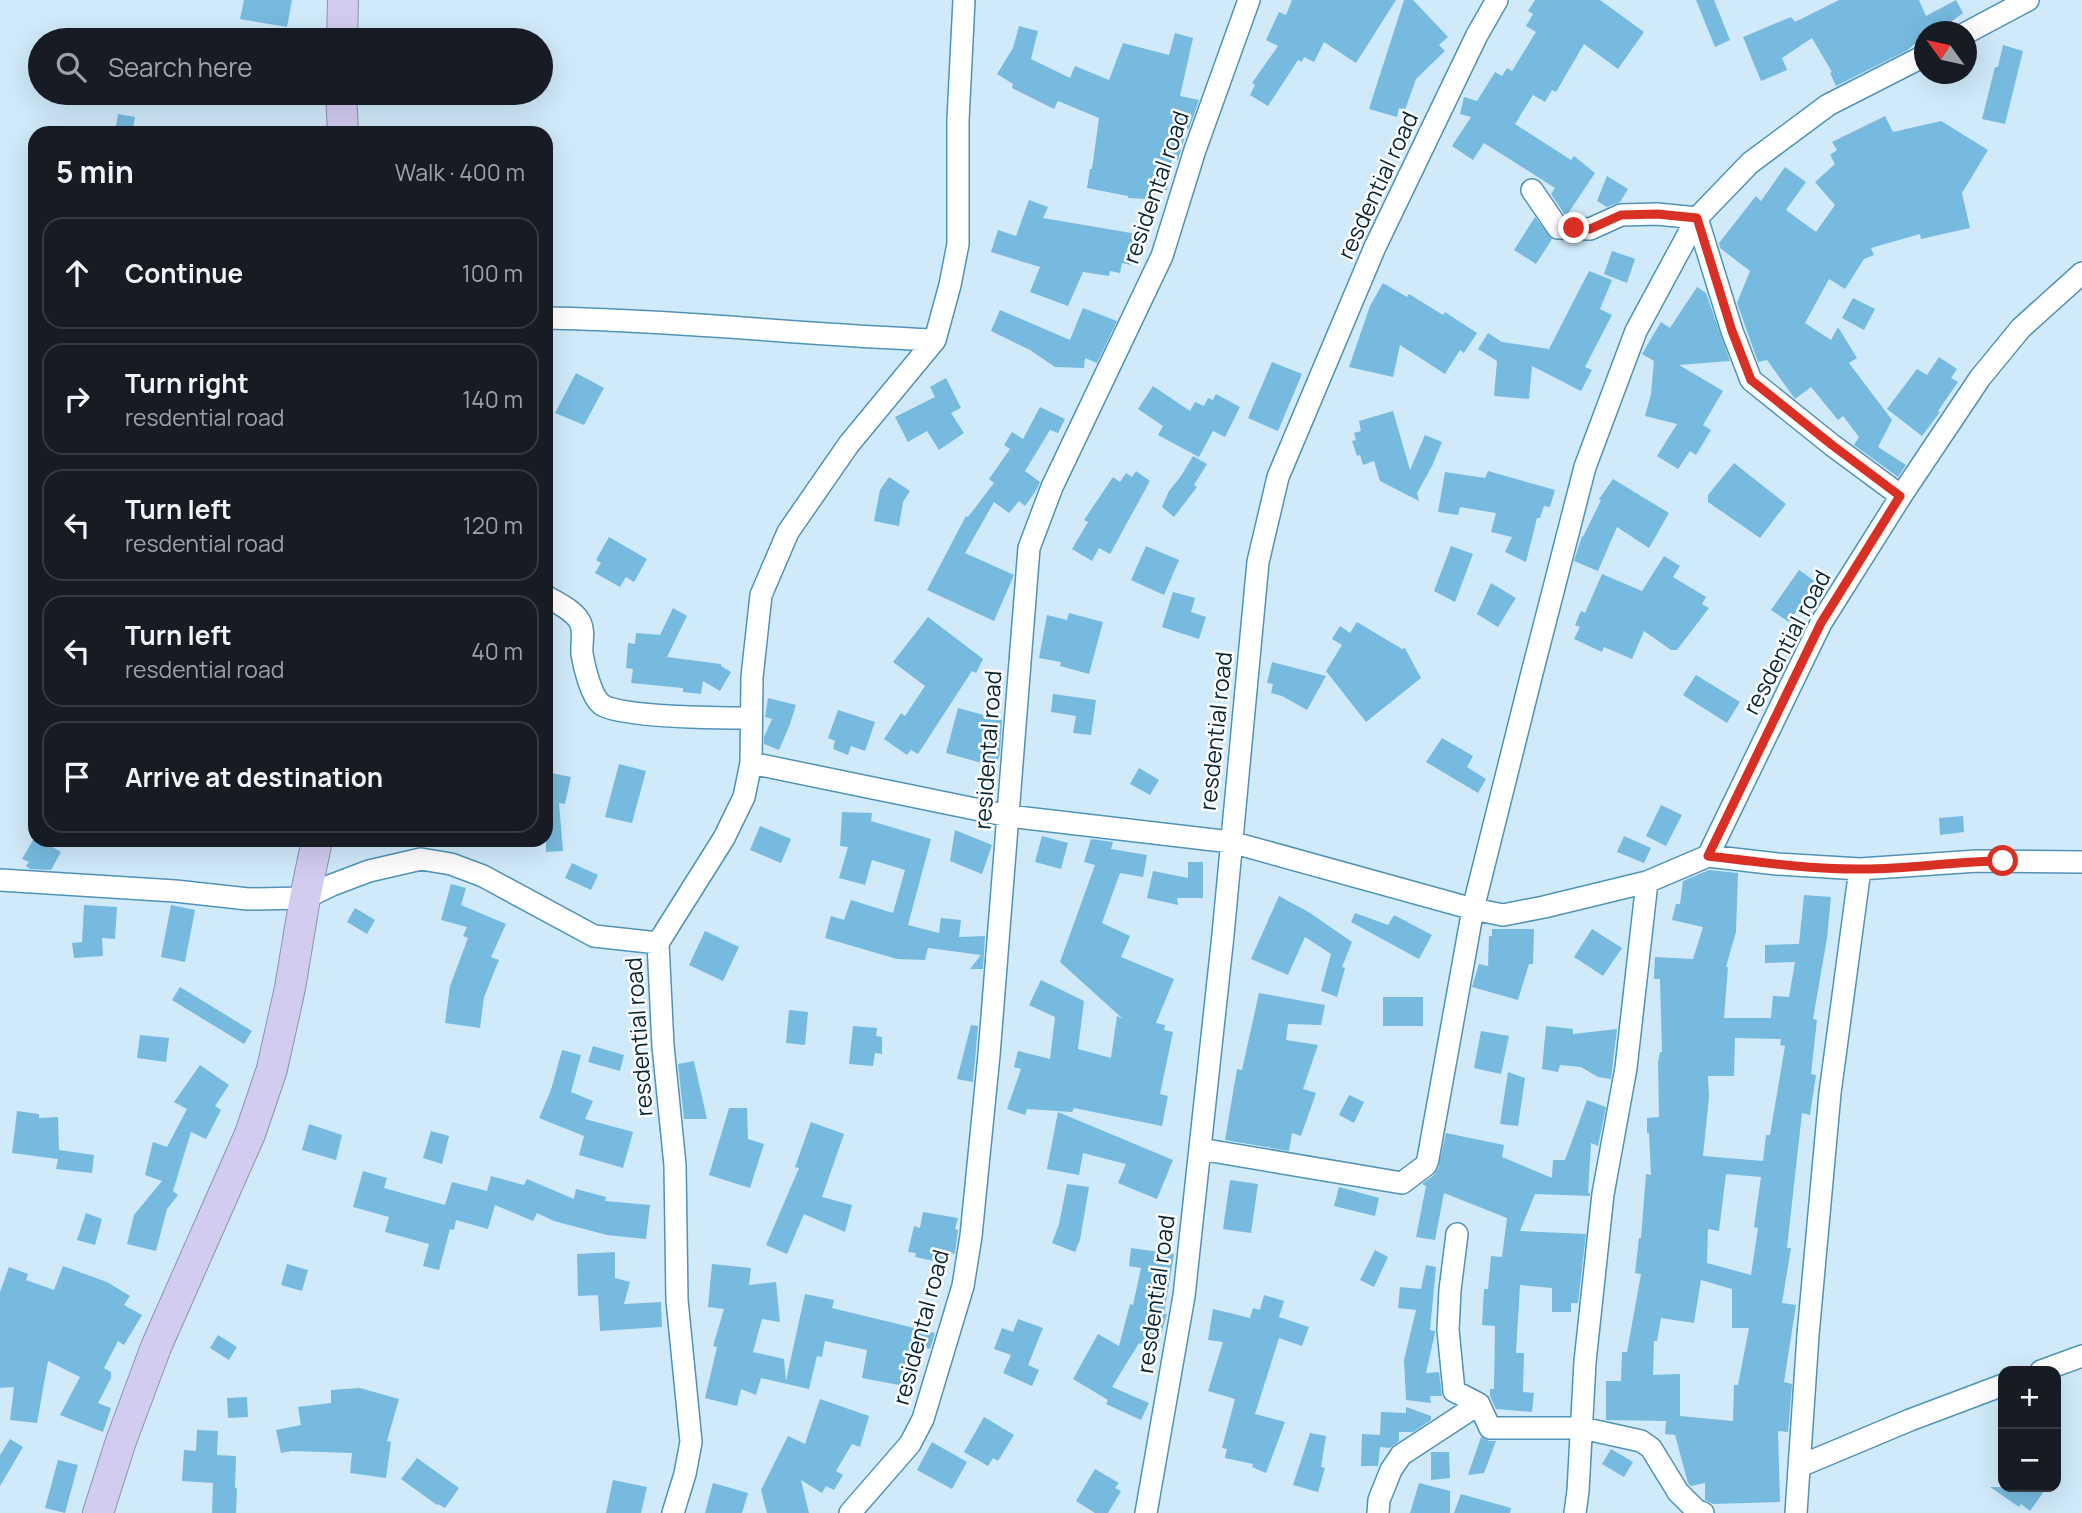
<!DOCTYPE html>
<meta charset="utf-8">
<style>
body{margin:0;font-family:Manrope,sans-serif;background:#242831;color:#f1f3f6}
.controls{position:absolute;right:21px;bottom:21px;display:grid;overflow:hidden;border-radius:14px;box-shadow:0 7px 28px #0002}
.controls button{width:63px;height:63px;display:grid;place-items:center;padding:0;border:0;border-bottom:2px solid #363941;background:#171b24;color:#f1f3f6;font:35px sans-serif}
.compass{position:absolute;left:1914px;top:21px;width:63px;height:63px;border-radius:50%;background:#171b24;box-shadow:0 7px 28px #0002;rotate:303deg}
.stop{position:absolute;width:21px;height:21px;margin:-16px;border:5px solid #d93025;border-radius:50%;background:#fff}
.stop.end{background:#d93025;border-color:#fff;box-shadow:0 2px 7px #0008}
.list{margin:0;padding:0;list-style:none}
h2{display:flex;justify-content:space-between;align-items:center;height:91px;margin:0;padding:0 28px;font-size:30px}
h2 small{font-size:23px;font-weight:400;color:#9ea1a6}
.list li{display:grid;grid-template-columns:46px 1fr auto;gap:21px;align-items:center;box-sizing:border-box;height:112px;margin:0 14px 14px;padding:0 14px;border:2px solid #363941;border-radius:21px}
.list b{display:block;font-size:26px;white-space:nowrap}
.list p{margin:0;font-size:23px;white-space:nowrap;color:#9ea1a6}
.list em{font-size:23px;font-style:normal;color:#9ea1a6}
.icon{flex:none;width:38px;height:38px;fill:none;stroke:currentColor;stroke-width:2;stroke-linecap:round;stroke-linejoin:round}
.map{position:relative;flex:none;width:2082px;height:1513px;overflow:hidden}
.search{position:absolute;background:#171b24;box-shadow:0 7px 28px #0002;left:28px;top:28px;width:525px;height:77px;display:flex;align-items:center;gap:18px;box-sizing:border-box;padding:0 24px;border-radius:38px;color:#9ea1a6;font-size:26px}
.panel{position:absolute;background:#171b24;box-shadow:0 7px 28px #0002;left:28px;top:126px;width:525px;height:721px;border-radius:21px}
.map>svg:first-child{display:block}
.building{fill:#76badf;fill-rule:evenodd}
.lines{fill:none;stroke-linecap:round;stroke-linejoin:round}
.minor-casing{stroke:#4f93b7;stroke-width:24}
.highway-casing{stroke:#8c92af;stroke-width:32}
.minor{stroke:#fff;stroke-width:21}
.highway{stroke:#d3ccf1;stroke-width:30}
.route{stroke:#d93025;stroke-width:9}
.labels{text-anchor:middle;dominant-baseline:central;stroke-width:5;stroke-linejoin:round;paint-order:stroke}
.street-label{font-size:23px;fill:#082534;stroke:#fff}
</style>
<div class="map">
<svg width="2082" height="1513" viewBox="0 0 2082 1513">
<rect width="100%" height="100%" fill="#d0eafa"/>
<path class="building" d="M244,0H292L287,27L240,19Z
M1292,0H1396L1356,63L1324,42L1314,62L1304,57L1302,62L1298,60L1268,106L1250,95L1255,85L1252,83L1278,46L1266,40L1279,12L1286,15Z
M1404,0H1413L1448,37L1439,45L1445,51L1416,79L1405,110L1399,108L1397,117L1369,109Z
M1535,0H1600L1644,32L1618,69L1584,44L1556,92L1552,90L1545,102L1533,95L1515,124L1571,160L1574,156L1595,173L1567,215H1565L1551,194L1555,188L1484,143L1473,160L1452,146L1471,117L1460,114L1464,97L1477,101L1495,72L1502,76L1507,68L1512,71L1536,32L1526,26L1533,14L1528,11Z
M1696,0H1714L1730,40L1715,47Z
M1839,0H1919L1926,16L1956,0L1963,13L1937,32H1924V43L1916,46L1915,44L1906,51L1836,86L1830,73L1832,72L1812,38L1782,58L1787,70L1761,81L1743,37L1791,17L1795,22Z
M1019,26L1038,31L1031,59L1070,78L1075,66L1109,80L1123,43L1169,55L1175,33L1193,38L1180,96L1199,100L1189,129H1187L1178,160L1172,159L1167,190L1148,187L1147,199L1128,198V196L1087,188L1090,169H1092L1099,118L1058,101L1054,109L1012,88L1013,84L997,74L1013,48Z
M2003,45L2023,51L2005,124L1982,119L1995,67H1998Z
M118,114L135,117L132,133H115Z
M1885,116L1893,132L1941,121L1988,150L1962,193L1970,228L1921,239L1920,234L1871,248L1874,255L1864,259L1845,289L1829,279L1805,323L1831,340L1838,327L1857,358L1849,363L1892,420L1878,447L1906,465L1898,477L1854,445L1859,437L1843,416L1838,420L1811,387L1795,399L1767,360L1758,362L1737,303L1750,271L1720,248L1719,243L1756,196L1761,201L1785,167L1806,182L1786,210L1816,232L1835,205L1815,182L1835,164L1830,155L1837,150L1832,142Z
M1607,176L1628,189L1620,202L1607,207L1597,201Z
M1029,200L1048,207L1043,218L1137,234L1131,265L1122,263L1120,273L1110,271L1109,276L1083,272L1068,306L1030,292L1040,267L991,252L998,230L1016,236Z
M1535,217L1552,239L1536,264L1514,250Z
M1612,251L1635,259L1627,283L1604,274Z
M1589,271L1612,280L1600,309L1612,315L1585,367L1592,370L1581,391L1532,366L1529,399L1494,396L1497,361L1478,349L1488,333L1502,342L1549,349Z
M1383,283L1407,297L1409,294L1443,315L1445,312L1477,333L1464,353L1460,350L1445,374L1400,345L1393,377L1349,367L1370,306Z
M1697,287L1706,293L1730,361L1679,365L1723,391L1703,425L1711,430L1696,455L1690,451L1678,469L1657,456L1677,424L1645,416L1651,394L1654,361L1642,354L1661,322L1670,328Z
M1853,298L1875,309L1864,330L1842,318Z
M1083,308L1117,321L1097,363L1085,358L1084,368L1055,367L1030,350L991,331L1000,310L1070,340Z
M1939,357L1957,369L1951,378L1958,382L1938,411L1940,412L1922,436L1887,409L1917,369L1927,375Z
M1272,362L1302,374L1278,431L1248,418Z
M576,373L604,388L584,425L555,413Z
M946,378L961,408L951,413L964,433L939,450L927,431L908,442L895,417L935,397L930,387Z
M1153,386L1190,411L1195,402L1204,406L1208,398L1213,400L1216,394L1240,407L1225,437L1213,431L1199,457L1158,435L1163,426L1138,409Z
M1040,407L1065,419L1058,433L1050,430L1025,471L1040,482L1037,489L1025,506L1019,501L1009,513L994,502L965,553L1014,575L994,621L927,590L966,516L968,517L994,483L989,479L1010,449L1004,445L1012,432L1023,439Z
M1393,411L1410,470L1425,435L1442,442L1432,466L1417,493L1419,501L1380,481L1374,461L1363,465L1360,455L1357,456L1352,441L1356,440L1354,433L1361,431L1359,421Z
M1193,456L1207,464L1194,485L1197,487L1174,517L1162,507L1169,491L1181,476Z
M1734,463L1786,504L1760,538L1708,502V495Z
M1136,471L1150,481L1110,554L1099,548L1092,561L1072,549L1088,522L1084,520L1113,477L1120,482L1126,473L1132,477Z
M1488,471L1555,490L1550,507L1544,506L1540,518H1537L1526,562L1505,552L1512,537L1491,532L1496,513L1460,507L1458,515L1438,512L1445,472L1485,478Z
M889,477L910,491L903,502L899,526L874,521L880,490Z
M1613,479L1669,513L1649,548L1617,527L1598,571L1574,561L1582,536L1583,537L1601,500L1599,499Z
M609,537L647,559L634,582L626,577L620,587L595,573L601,563L596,560Z
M1146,546L1179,560L1164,595L1131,580Z
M1451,546L1473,554L1455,602L1434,591Z
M1664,556L1680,566L1673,577L1706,597L1702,604L1709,608L1677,650H1671L1644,631L1632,659L1604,647L1602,652L1574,639L1580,627L1575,625L1581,611L1585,613L1602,574L1642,591Z
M1799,570L1816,582L1789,622L1771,610Z
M1491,583L1516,598L1498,627L1477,614Z
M1173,592L1195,598L1191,612L1206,617L1199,639L1162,627Z
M673,608L687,616L667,657L721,664V666L731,672L720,691L703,681L701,694L683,692V688L631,683L633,669L626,668L628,643L635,644L636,633L660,635Z
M1069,613L1103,622L1089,674L1060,666L1061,662L1039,658L1047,615L1067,620Z
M928,617L983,659L976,673L972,671L970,674L918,754L911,750L907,755L884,739L901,713L905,716L925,686L893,662Z
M1357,622L1402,649L1405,648L1421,678L1366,722L1326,671L1342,645L1332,639L1340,626L1350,633Z
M1272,662L1326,676L1307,710L1282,696L1271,693L1273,684L1267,683Z
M1696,675L1740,702L1727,723L1683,695Z
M1053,694L1096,700L1091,735L1073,733L1076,716L1051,712Z
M768,698L796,705L790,724L779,750L764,744V737L772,719L765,717Z
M958,708L1002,720L1000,753L996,767L946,753Z
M838,710L875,722L865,751L851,746L848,755L833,749L835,741L828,738Z
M1442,738L1473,756L1467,767L1486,779L1478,793L1426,762Z
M619,764L646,771L632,823L605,817Z
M1139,768L1159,780L1150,795L1130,784Z
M546,772L571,777L565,804L559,803L563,851L546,852Z
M1661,805L1682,815L1666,846L1646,836Z
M842,812L872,813L871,821L931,839L908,925L939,933L941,918L961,920L959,937L985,936L983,969H970L981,955L928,948L925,960L897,959L825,938L831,916L844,920L851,900L893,913L905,870L872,860L865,885L839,878L848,847L840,846Z
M1963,816L1964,832L1940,835L1939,818Z
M760,826L791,839L781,863L750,850Z
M955,830L992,845L982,874L950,861Z
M1042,836L1068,843L1061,869L1035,862Z
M1624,836L1651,848L1644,863L1617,852Z
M1091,839L1113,842L1111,849L1147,855L1143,877L1120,873L1102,923L1130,936L1121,957L1174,979L1156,1023L1165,1025L1164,1030L1173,1032L1160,1094L1168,1096L1162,1126L1074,1108L1072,1112L1027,1109L1025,1115L1007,1109L1021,1069L1014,1067L1018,1051L1050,1059L1055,1017L1029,1005L1041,980L1084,1001L1078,1049L1111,1058L1117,1016L1123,1019L1060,962L1095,865L1084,862Z
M33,840H41L61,852L51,870L30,869L26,866L29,862L22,859Z
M1188,862H1203V898H1177L1178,905L1147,898L1153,871L1188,878Z
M572,863L598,875L591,890L565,878Z
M1709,870L1738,873L1736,932L1726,967H1728L1724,1018H1771L1773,996L1789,997L1795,962L1765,963V945L1799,944L1804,895L1831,897L1827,938L1813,1019L1817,1020L1811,1074L1816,1075L1810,1115L1802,1113L1787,1248H1791L1782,1303L1796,1305L1784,1382L1792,1384L1788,1432L1778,1431L1780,1502L1713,1504L1705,1500V1483L1691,1486L1688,1483L1675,1435L1665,1434L1666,1421L1606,1420V1381H1621L1622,1352H1627L1641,1274L1635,1273L1639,1238H1641L1646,1174L1651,1175L1649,1133H1647V1118L1659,1117L1658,1062L1660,1052H1662L1660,979H1654L1655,957L1693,959L1703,927L1672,920L1676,904H1680L1683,881ZM1735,1038L1781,1039L1780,1045L1785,1046L1770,1135H1766L1763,1161L1703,1156L1709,1097L1708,1076H1734ZM1726,1174L1761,1177L1754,1227L1758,1228L1751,1275L1707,1263L1708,1229L1719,1231ZM1701,1280L1732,1289V1328H1749L1738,1385H1734L1733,1421L1680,1416V1374L1653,1375L1654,1341H1657L1661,1318L1694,1323Z
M451,884L466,888L461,905L506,924L491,957L499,960L484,997L480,1028L445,1023L450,986L468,938L463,936L467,927L441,920Z
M1279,896L1310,913L1352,942L1342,967L1345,968L1337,997L1321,991L1331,954L1305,937L1288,975L1251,959Z
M84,905L117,907L115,939L102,938L103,956L74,958L72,943L82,942Z
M171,905L195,910L185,962L161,957Z
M355,908L375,920L367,934L347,922Z
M1355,913L1388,925L1394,915L1432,935L1419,959L1351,922Z
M1492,929H1534L1533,964H1529L1518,1000L1472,987L1479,964L1488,966L1489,936H1492Z
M1592,929L1622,948L1603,976L1574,957Z
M705,931L739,947L723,981L689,965Z
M180,987L252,1031L244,1044L172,1000Z
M1259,993L1325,1005L1321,1025L1288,1024L1286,1040L1318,1045L1303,1089L1316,1093L1301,1136L1292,1133L1289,1151L1225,1140L1237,1069L1242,1070Z
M1383,997H1423V1026H1383Z
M789,1010L808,1012L805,1045L786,1043Z
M971,1025L978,1026L973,1082L957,1079Z
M853,1026L877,1028L876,1036L882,1037V1054L875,1053L873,1066L849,1064Z
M1546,1026L1573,1029V1034L1617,1029L1611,1079L1598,1077L1581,1067L1560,1065L1558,1072L1542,1069Z
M1481,1031L1509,1036L1501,1074L1474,1068Z
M140,1035L169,1038L166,1062L137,1058Z
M593,1046L624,1055L620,1071L588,1062Z
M562,1050L581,1055L571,1092L593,1101L585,1119L633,1132L623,1168L579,1155L584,1136L539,1118L551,1090Z
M694,1061L707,1119H684L678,1064Z
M200,1065L229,1085L215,1106L221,1110L206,1139L191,1132L173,1191L178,1195L167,1209L156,1251L127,1244L134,1215L162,1181L145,1175L153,1142L167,1147L187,1109L174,1102Z
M1508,1072L1525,1078L1518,1126L1500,1124Z
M1349,1095L1364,1102L1354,1123L1339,1115Z
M1587,1100L1606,1107L1598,1146L1591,1143L1588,1193H1590V1196L1535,1194L1520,1231L1586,1234L1578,1303H1571V1312H1552V1288L1520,1285L1516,1353H1524L1523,1392L1534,1393L1532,1412L1496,1409L1490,1396V1389H1494L1495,1326L1482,1325L1484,1289H1488L1491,1256L1502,1257L1507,1218L1444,1193L1435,1240L1416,1237L1426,1186L1422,1184L1434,1175L1438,1169L1446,1133L1504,1145L1502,1157L1552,1178L1553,1160H1565Z
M729,1108H747L748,1139L764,1144L750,1188L709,1175Z
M17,1111L39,1114V1118L58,1117L59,1150L94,1155L92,1173L56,1169L58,1159L12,1153Z
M1058,1112L1173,1160L1157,1199L1118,1183L1126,1164L1083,1153L1079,1175L1047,1169Z
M811,1122L844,1134L822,1197L852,1205L845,1232L804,1214L787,1254L766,1245L799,1168L795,1167Z
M309,1124L342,1135L336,1160L302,1150Z
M431,1131L449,1136L442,1164L423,1158Z
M363,1171L387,1178L384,1188L445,1205L452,1182L487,1191L491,1176L524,1185L527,1179L574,1199L576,1189L606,1197L605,1201L650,1205L646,1239L607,1235L554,1221L537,1213L533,1221L495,1205L488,1229L456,1220L454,1230L450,1229L439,1270L423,1266L429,1244L385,1232L389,1217L353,1207Z
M1230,1180L1258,1184L1251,1233L1223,1229Z
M1067,1184L1089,1187L1080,1240L1075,1252L1052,1243L1059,1224Z
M1339,1187L1379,1198L1375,1216L1334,1206Z
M923,1212L958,1218L955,1229L958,1230L955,1254L951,1253L948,1264L915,1257L916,1253L908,1252L914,1226L920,1228Z
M86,1213L102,1219L95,1245L77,1240Z
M1131,1248L1174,1254L1164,1314H1167L1156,1352L1139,1343L1112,1387L1149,1403L1141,1420L1106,1404L1108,1400L1073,1379L1098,1334L1119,1346L1130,1304L1133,1305L1141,1268L1129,1266Z
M1375,1250L1388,1257L1374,1287L1360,1280Z
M615,1252V1278L630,1282L624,1304L661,1302L662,1327L600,1331L598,1295L578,1296L577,1254Z
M287,1264L308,1270L302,1291L281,1285Z
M712,1264L751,1268L749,1285L776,1282L780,1322L762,1319L753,1352L784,1359L786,1381L805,1294L834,1300L832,1308L935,1333L930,1349L912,1345L904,1386L862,1378L867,1350L825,1341L822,1357L817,1356L809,1389L761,1378L756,1395L741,1389L737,1406L705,1398L717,1347L713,1346L724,1309L708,1307Z
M1426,1265L1436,1267L1430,1330L1435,1331V1333L1426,1373L1439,1372L1442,1396H1430L1431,1403L1406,1400L1404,1360L1416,1310L1398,1308L1400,1287L1421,1289Z
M63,1266L107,1282L130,1296L124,1305L142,1315L124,1345L118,1341L104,1368L111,1372V1378L98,1403L111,1408L103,1432L60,1415L80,1377L48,1361L37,1423L10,1420L14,1387L0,1388V1292L9,1267L28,1274L26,1280L54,1290Z
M1264,1295L1284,1301L1279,1317L1309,1327L1302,1346L1279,1338L1255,1414L1285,1422L1266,1473L1252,1467L1253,1464L1225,1458L1227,1449L1222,1448L1235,1399L1208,1391L1223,1342L1208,1340L1213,1309L1250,1318L1253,1308L1260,1310Z
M1018,1319L1043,1328L1028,1365L1039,1370L1032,1386L1003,1373L1011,1355L994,1349L1002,1328L1013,1332Z
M218,1335L237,1347L229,1360L210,1348Z
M360,1388L399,1399L387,1441L391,1442L386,1478L350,1473L352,1453L292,1451L281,1453L276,1430L301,1425L298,1407L331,1403V1390Z
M247,1397L248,1417L228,1418L227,1398Z
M820,1399L869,1416L860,1447L852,1444L836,1471L843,1475L834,1490L826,1486L822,1493L801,1480L809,1513H767L761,1490L788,1436L805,1444Z
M1406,1407L1431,1416V1420L1413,1432H1399V1441L1390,1448L1380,1447L1378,1466H1361L1362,1434L1380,1435L1381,1412L1406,1413Z
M984,1417L1014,1435L998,1461L993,1458L988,1466L964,1452Z
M197,1430L218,1431L217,1455L236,1456L235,1488H237L236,1513H212L213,1483L182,1481L184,1450L196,1451Z
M1310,1433L1326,1436L1321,1467L1325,1468L1318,1492L1293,1485Z
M1481,1437L1489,1441H1496L1484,1473L1468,1475Z
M10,1439L23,1447L0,1486V1455Z
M932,1442L967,1462L952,1489L917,1470Z
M1611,1449L1633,1462L1624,1477L1602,1464Z
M1431,1452H1449L1450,1478L1431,1480Z
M417,1458L459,1488L445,1508L438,1504L437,1505L401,1479Z
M58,1460L78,1465L65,1513L45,1508Z
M1095,1469L1119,1483L1115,1488L1121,1491L1108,1513H1095L1076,1501Z
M613,1480L647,1487L641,1513H606Z
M713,1483L748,1493L742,1513H705Z
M1419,1483L1450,1491V1513H1410Z
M1990,1487H2047L2030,1511L2021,1504L2019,1507Z
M1461,1494L1511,1508L1510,1513H1454Z"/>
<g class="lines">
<defs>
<path id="minor" d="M1966,33L2028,0
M1532,190L1558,228L1590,229L1621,215L1657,214L1697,218L1732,331L1751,380L1832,445L1901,496
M546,318C676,320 805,335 935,340L950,285L958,244V120L964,0
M546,596C557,603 574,610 580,622C585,632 581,643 582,654C584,666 591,696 601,704C617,718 725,718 751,718
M751,763L1009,816L1231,842L1473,909L1503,915L1544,907L1647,882L1708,856L1777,864L1860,869L1977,861L2082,862
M1708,856L1821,623L1901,496L1980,378L2021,328L2082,273
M0,880L175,891L248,899L305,898L332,885L369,871L421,859L451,864L483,876L594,936L658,943
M1200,1149L1402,1183L1426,1165L1428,1159L1473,909L1532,673L1585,467L1636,331L1697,218L1750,163L1828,105L1924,56
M1457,1234L1450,1290L1448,1330L1454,1391L1479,1404L1490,1428H1582L1641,1441L1651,1448L1678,1492L1696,1510L1703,1513
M2041,1371L2082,1356
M1800,1466L1910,1420L2003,1385
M673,1513L685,1474L691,1442L677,1300L675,1165L663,1046L658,943L724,838L744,797L751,763L752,677L761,595L788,532L849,444L935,340
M850,1513L910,1444L923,1419L963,1286L971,1236L989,1055L1029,548L1052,487L1162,256L1195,150L1249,0
M1146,1513L1184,1296L1223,935L1258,562L1278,477L1375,247L1477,35L1497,0
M1378,1513L1379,1500L1391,1470L1401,1455L1479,1404
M1575,1513L1578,1491L1585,1362L1603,1194L1626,1068L1647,882
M1796,1513L1808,1335L1830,1093L1860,869"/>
<path id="highway" d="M342,40L343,0
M341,93L343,133
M98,1513L121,1441L156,1347L250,1134L272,1069L290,988L305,898L317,840"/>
</defs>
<use href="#minor" class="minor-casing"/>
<use href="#highway" class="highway-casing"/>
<use href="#minor" class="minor"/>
<use href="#highway" class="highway"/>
</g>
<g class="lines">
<path class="route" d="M1574,228L1590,229L1621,215L1657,214L1697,218L1732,331L1751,380L1832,445L1900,496L1821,623L1708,856C1758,862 1808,869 1858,869C1905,870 1955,861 2003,861"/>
</g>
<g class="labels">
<g class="street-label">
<text transform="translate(1377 185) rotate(-65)">resdential road</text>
<text transform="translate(1155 187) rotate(-71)">residental road</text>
<text transform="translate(1786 642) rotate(-62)">resdential road</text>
<text transform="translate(1215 731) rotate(-84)">resdential road</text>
<text transform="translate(987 750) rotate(-86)">residental road</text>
<text transform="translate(638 1037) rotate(-94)">resdential road</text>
<text transform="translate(1155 1294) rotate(-82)">resdential road</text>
<text transform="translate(920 1327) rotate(-75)">residental road</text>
</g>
</g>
</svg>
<div class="controls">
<button>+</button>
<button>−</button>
</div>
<svg class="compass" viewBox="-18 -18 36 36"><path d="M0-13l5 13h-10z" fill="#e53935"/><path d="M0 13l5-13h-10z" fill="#9ea1a6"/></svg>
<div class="stop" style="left:2003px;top:861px"></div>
<div class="stop end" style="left:1574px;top:228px"></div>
<div class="search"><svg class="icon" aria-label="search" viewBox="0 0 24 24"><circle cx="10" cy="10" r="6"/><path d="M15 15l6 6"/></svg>Search here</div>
<section class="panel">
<h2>5 min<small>Walk · 400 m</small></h2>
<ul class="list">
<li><svg class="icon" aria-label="ahead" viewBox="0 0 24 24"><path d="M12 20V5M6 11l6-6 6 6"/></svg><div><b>Continue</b></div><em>100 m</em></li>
<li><svg class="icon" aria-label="right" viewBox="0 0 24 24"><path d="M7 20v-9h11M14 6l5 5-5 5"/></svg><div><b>Turn right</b><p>resdential road</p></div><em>140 m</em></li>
<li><svg class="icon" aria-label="left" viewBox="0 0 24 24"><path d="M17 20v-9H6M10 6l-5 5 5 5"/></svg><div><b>Turn left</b><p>resdential road</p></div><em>120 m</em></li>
<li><svg class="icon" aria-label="left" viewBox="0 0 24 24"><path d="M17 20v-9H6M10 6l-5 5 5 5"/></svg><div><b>Turn left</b><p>resdential road</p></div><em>40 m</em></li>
<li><svg class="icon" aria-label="arrive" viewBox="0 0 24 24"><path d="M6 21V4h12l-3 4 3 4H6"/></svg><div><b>Arrive at destination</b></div></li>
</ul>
</section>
</div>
